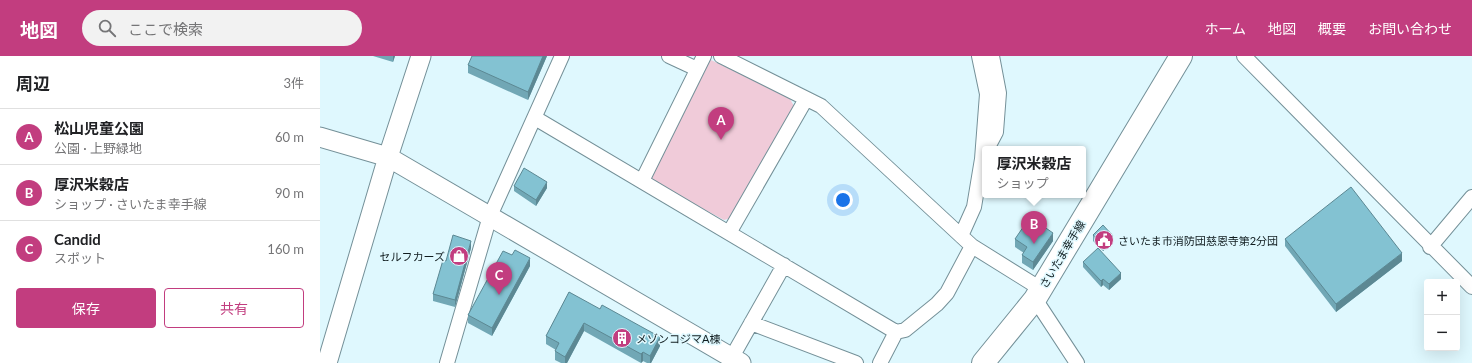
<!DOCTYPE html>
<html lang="ja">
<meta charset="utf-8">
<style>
body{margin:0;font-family:Lato,"Noto Sans JP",sans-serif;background:#f2f2f2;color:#202124}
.controls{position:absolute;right:12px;bottom:12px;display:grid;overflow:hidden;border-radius:4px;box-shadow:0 4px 16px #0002}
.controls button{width:36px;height:36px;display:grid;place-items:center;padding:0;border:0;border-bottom:1px solid #e0e0e0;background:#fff;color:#202124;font:20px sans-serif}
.you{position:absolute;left:523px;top:144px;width:14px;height:14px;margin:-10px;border:3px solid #fff;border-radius:50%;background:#1a73e8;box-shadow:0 0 0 6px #1a73e833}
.badge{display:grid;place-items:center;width:26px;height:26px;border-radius:50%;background:#c23d7f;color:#fff;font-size:13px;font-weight:700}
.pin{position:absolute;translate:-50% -33px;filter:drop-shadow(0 1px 2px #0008)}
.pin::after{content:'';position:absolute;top:21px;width:14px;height:12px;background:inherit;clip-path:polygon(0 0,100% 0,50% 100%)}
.popup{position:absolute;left:662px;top:90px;width:104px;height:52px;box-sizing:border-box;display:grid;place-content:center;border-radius:4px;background:#fff;filter:drop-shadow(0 1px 3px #0005);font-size:13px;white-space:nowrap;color:#757577}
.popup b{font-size:15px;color:#202124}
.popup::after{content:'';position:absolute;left:50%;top:100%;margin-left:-8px;border:8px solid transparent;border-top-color:#fff}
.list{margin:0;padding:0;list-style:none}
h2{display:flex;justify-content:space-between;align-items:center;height:52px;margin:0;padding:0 16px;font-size:17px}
h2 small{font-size:13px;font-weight:400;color:#757577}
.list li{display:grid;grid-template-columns:26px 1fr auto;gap:12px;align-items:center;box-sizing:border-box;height:56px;padding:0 16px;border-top:1px solid #e0e0e0}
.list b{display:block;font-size:15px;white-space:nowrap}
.list p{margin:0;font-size:13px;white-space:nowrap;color:#757577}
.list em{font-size:13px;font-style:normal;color:#757577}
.actions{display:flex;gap:8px;padding:12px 16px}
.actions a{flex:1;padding:9px 0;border:1px solid #c23d7f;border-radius:4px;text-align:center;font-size:14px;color:#c23d7f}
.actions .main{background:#c23d7f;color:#fff}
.icon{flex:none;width:22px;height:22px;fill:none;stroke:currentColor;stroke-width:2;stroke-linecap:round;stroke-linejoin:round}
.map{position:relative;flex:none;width:1152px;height:307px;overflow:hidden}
header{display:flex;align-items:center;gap:24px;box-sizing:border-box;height:56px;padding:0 20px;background:#c23d7f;color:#fff}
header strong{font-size:19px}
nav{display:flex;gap:22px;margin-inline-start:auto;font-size:14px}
.search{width:280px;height:36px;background:#f2f2f2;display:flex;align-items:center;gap:10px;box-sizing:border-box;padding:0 14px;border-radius:22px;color:#757577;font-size:15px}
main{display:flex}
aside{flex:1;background:#fff}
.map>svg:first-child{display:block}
.green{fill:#f0cbd9}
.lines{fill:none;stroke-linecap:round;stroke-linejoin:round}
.street-casing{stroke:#749098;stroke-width:16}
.secondary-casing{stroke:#749098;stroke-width:21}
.primary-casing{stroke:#749098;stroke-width:24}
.street{stroke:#fff;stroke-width:14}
.secondary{stroke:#fff;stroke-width:19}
.primary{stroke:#fff;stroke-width:22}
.wall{fill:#71a7b5}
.shaded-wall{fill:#5c8893}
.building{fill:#83c2d2;stroke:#5c8893}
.labels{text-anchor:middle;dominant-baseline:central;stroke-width:3;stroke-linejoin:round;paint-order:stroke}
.poi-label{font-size:11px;fill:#101c1f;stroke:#dff8fe;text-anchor:start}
.street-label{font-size:11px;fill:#101c1f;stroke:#dff8fe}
</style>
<header>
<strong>地図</strong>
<div class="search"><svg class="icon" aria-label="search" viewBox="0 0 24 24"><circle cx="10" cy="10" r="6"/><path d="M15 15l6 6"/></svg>ここで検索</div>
<nav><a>ホーム</a><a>地図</a><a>概要</a><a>お問い合わせ</a></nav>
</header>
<main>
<aside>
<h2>周辺<small>3件</small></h2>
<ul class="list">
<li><span class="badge">A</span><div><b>松山児童公園</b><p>公園 · 上野緑地</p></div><em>60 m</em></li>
<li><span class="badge">B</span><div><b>厚沢米穀店</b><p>ショップ · さいたま幸手線</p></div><em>90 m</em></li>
<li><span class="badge">C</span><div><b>Candid</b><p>スポット</p></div><em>160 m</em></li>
</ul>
<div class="actions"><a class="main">保存</a><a>共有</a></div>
</aside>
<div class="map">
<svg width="1152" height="307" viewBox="0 0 1152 307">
<rect width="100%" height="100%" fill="#dff8fe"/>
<path class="green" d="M391,4L469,41L474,50L411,162L404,164L335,127L330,119L385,9Z"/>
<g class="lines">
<defs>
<path id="street" d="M349,0L377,13
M401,0L501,50L652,190L721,233
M924,0L1152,231
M215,62L576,276L585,274L617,248L627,237L652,190
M667,93L676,76L679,37L672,0
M322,125L384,0
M409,177L486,43
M641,180L654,151L662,103L667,38L659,0
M1110,191L1152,141
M715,243L757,307
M431,267L536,307
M412,301L464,209
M127,307L170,160L242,0
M560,307L576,276"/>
<path id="secondary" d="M0,81L68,101L421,307
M7,307L68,101L101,0"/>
<path id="primary" d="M663,307L715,243L861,0"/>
</defs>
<use href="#street" class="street-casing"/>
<use href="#secondary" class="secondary-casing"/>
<use href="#primary" class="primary-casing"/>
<use href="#street" class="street"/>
<use href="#secondary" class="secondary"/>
<use href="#primary" class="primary"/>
</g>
<path class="wall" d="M53,0H75L73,6Z
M227,0L208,44L148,17V9Z
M194,130L227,132L216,150L194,135Z
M773,179L793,185L783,195L773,185Z
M695,183L733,185L713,214L702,207V199L704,197L695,191Z
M965,183L1082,205L1016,256L965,190Z
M151,192L135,251L113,245V238L126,205Z
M192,199L210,210L172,280L148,267V259Z
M763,206L801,223L789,234L783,229L781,231L763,211Z
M249,236L340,290L331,307H327L323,305L321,307L264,275L247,307H241L235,304V295L236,294L226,288V280Z"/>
<path class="shaded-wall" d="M73,0H75L73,6Z
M223,0H227L208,44V36Z
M227,126V132L216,150V144Z
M733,177V185L713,214V206Z
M793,180V185L783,195V190Z
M151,185V192L135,251V244Z
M1082,197V205L1016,256V248Z
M210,202V210L172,280V272Z
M801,217V223L789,234V228Z
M783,223V229L781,231V225Z
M264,267V275L247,307H245V301Z
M340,281V290L331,307H330V300Z
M323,296V305L321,307V298Z"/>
<path class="building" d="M152,0H223L208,36L148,9Z
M204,112L227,126L216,144L194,130Z
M1031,131L1082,197L1016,248L965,183Z
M710,161L733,177L713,206L702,199L707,191L695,183Z
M783,169L793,180L783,190L773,179Z
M133,179L151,185L135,244L113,238L123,204L126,205Z
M778,192L801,217L789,228L783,223L781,225L763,206Z
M195,194L210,202L172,272L148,259L183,195L192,199Z
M249,236L280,253L282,249L340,281L330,300L323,296L321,298L264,267L245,301L235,295L239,287L226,280Z"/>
<defs>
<symbol id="civic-disc" viewBox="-11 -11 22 22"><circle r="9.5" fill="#c23d7f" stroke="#dff8fe"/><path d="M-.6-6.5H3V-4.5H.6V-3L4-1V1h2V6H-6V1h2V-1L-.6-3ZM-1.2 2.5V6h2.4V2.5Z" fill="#fff"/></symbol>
<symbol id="shop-disc" viewBox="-11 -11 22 22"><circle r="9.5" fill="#c23d7f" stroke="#dff8fe"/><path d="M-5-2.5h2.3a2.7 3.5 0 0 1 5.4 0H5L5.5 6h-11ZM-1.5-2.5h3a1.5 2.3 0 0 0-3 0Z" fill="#fff"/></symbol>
<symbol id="building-disc" viewBox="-11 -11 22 22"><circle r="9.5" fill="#c23d7f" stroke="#dff8fe"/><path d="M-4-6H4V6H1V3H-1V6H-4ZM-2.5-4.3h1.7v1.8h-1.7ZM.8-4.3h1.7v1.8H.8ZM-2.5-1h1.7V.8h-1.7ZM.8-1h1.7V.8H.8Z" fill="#fff"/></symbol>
</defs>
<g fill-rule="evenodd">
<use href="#civic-disc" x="773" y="173" width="22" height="22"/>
<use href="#shop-disc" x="128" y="189" width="22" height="22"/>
<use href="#building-disc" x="291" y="271" width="22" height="22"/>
</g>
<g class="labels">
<g class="poi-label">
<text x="798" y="184">さいたま市消防団慈恩寺第2分団</text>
<text x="125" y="200" text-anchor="end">セルフカーズ</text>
<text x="316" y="282">メゾンコジマA棟</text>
</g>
<g class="street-label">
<text transform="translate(742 198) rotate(-59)">さいたま幸手線</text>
</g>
</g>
</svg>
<div class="controls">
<button>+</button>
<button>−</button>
</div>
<div class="you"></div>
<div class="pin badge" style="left:401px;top:84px">A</div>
<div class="pin badge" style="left:714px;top:188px">B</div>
<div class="popup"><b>厚沢米穀店</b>ショップ</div>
<div class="pin badge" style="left:179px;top:239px">C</div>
</div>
</main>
